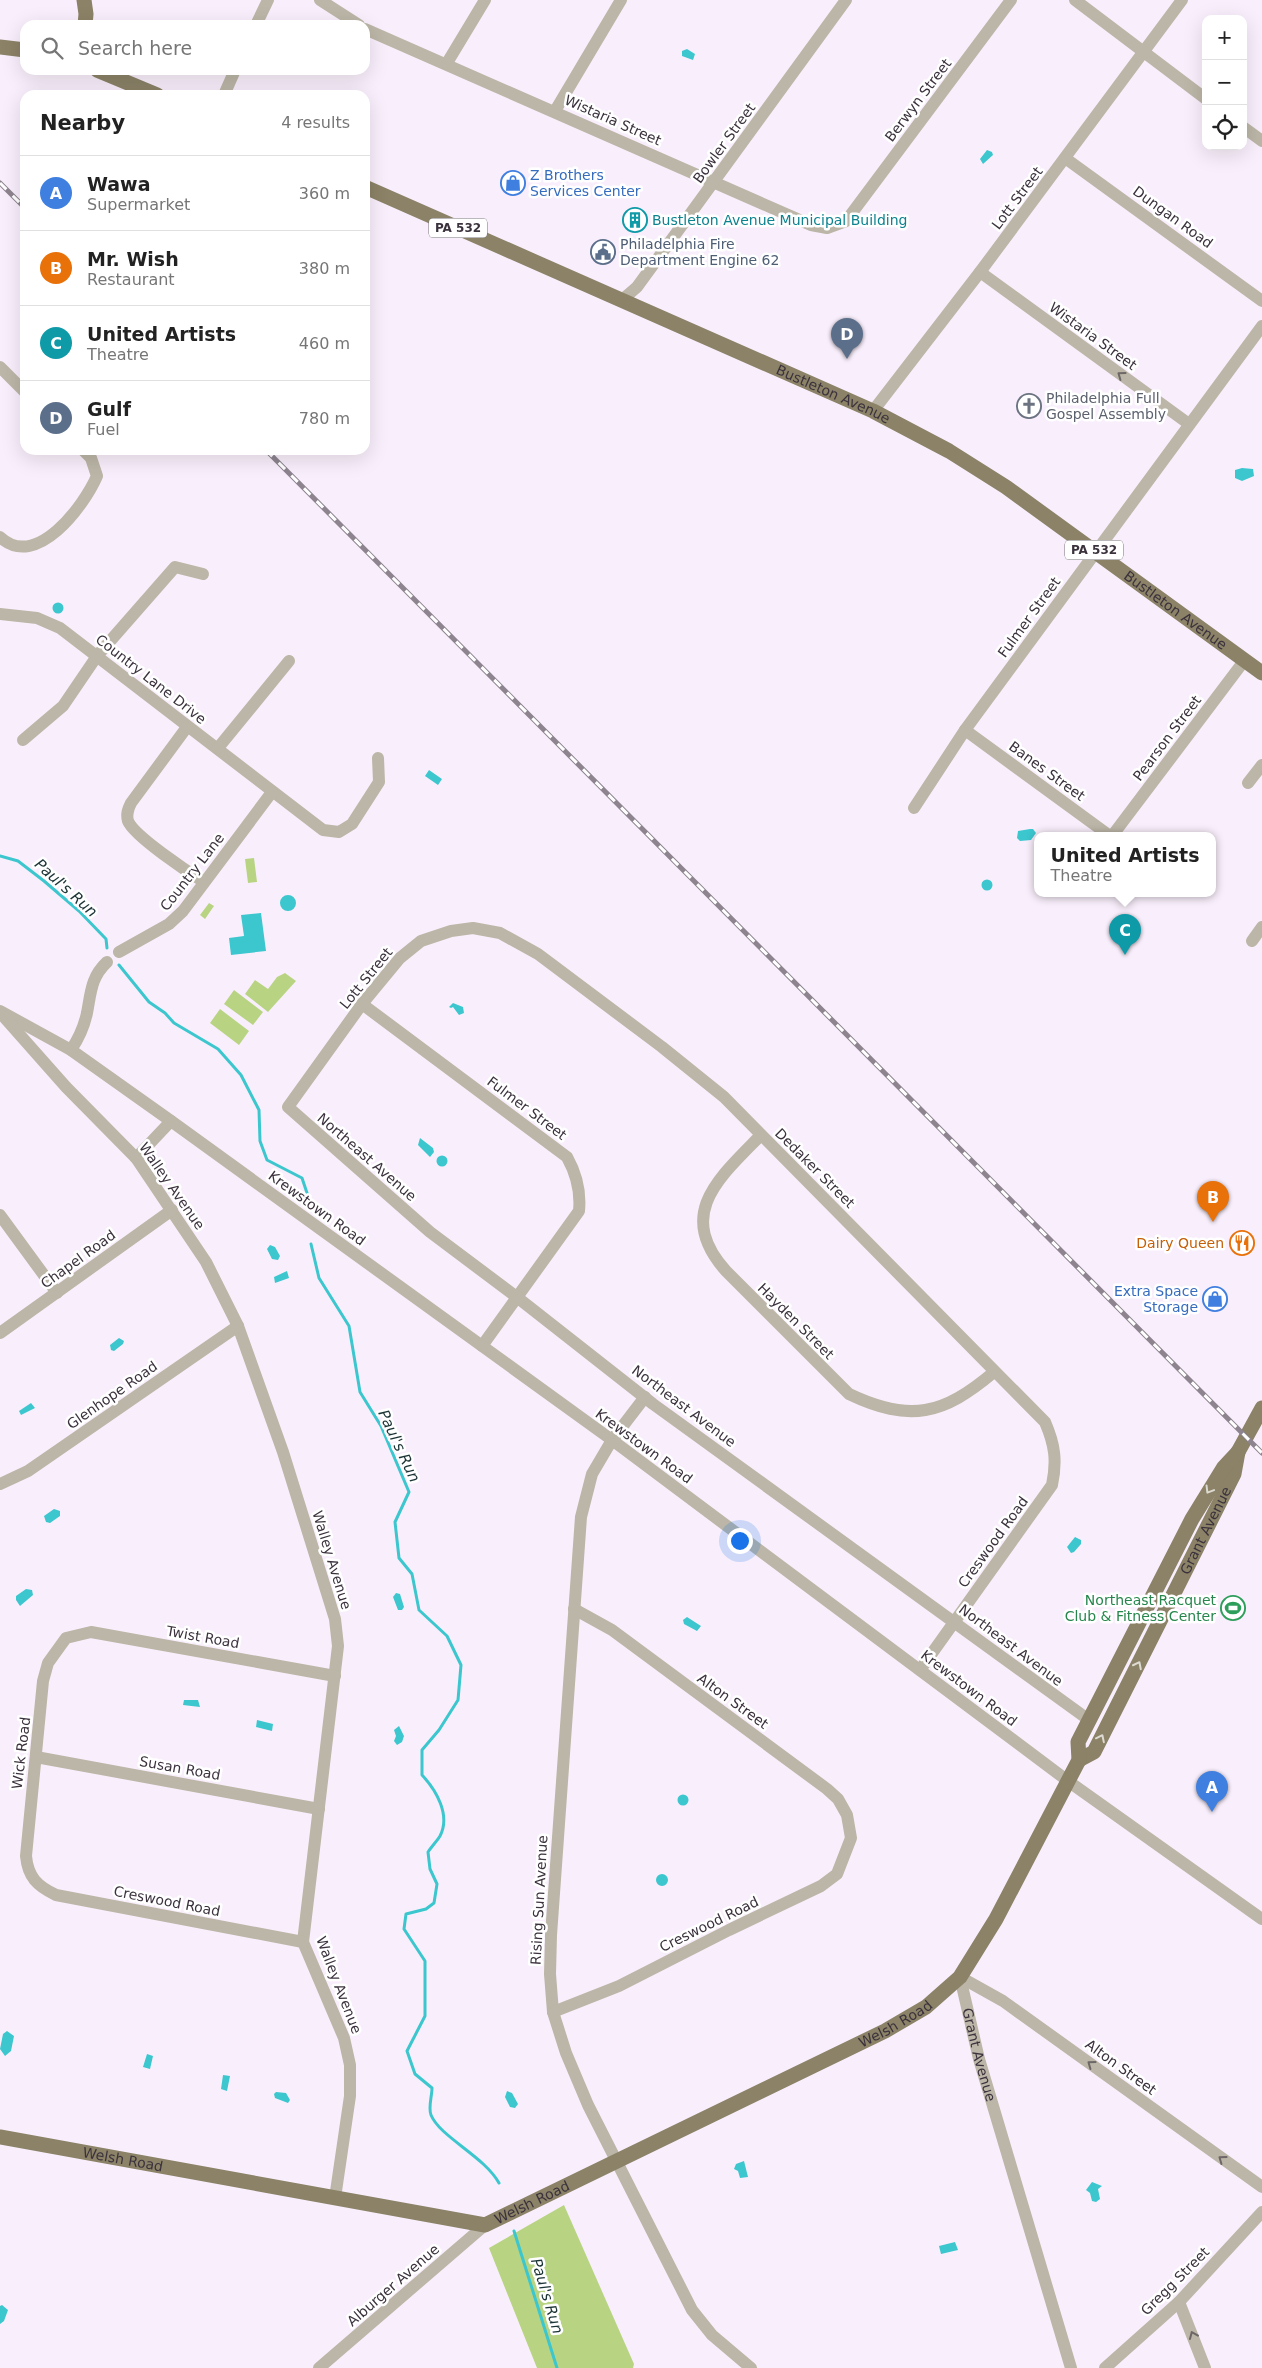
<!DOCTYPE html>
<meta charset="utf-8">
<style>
body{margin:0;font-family:"DejaVu Sans",sans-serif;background:#f6f6f6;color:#222}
.controls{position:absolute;right:15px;top:15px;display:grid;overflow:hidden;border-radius:10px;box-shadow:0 5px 20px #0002}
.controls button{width:45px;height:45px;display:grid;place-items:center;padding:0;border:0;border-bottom:1px solid #e0e0e0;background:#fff;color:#222;font:25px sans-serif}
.you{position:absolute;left:739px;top:1540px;width:18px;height:18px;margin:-12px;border:4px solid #fff;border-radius:50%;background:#1a73e8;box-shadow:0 0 0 8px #1a73e833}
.badge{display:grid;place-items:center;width:32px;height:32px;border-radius:50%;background:#0f766e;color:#fff;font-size:16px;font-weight:700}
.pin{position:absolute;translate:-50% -41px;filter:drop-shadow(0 1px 2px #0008)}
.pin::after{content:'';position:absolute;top:26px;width:18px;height:15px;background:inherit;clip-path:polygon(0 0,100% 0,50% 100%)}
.popup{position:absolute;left:1034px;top:832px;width:182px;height:65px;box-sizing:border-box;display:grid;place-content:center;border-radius:10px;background:#fff;filter:drop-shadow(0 1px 4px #0005);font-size:16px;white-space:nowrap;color:#767676}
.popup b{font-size:19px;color:#222}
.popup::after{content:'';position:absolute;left:50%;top:100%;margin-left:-10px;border:10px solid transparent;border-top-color:#fff}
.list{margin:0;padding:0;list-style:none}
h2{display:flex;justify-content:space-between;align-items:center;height:65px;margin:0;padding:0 20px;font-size:21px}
h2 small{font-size:16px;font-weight:400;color:#767676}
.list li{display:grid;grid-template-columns:32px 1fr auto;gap:15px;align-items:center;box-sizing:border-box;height:75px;padding:0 20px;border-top:1px solid #e0e0e0}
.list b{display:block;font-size:19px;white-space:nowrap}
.list p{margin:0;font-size:16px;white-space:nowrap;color:#767676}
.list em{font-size:16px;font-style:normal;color:#767676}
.icon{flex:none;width:28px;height:28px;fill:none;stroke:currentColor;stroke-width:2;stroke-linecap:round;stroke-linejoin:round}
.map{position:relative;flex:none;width:1262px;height:2368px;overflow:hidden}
.search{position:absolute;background:#fff;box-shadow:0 5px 20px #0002;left:20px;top:20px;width:350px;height:55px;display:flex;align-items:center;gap:12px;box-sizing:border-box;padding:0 18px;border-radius:15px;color:#767676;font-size:19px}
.panel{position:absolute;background:#fff;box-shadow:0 5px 20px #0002;left:20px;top:90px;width:350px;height:365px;border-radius:15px}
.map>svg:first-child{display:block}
.green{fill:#b8d483}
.water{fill:#3cc6ce}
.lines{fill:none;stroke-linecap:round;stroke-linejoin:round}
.stream{stroke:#3cc6ce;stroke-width:3}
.minor{stroke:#bbb6a7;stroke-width:12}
.major{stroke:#8b8267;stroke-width:15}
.rail-casing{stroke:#8d848f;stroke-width:5}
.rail{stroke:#fff;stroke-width:3;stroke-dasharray:9;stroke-linecap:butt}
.oneway{stroke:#6e6767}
.oneway2{stroke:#dcdad1}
.labels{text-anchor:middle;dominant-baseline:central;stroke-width:5;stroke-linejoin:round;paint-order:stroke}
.shield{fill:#fff;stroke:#767077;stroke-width:1}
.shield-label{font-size:12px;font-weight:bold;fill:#3b323d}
.street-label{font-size:14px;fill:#3b323d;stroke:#fff}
.shop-label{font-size:14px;fill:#366cbe;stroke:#fff;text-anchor:start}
.culture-label{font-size:14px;fill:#0d838f;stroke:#fff;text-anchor:start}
.service-label{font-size:14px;fill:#4e5e75;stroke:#fff;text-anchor:start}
.worship-label{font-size:14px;fill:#5b616d;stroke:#fff;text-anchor:start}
.food-label{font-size:14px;fill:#c56008;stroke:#fff;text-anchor:end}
.leisure-label{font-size:14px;fill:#27864d;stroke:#fff;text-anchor:end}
.water-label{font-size:15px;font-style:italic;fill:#1c3335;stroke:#fff}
</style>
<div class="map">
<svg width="1262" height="2368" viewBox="0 0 1262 2368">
<rect width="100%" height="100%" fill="#f9effc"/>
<path class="green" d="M254,858L257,882L248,883L245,859Z
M209,903L214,906L205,919L200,915Z
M285,973L296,981L268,1012L245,994L255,980L268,989L277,977Z
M234,990L263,1012L253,1025L224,1004Z
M220,1009L249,1031L239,1045L210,1023Z
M564,2205L634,2364L633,2368H537L489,2248Z"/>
<path class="water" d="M687,49L695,54L693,60L682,56V51Z
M987,150L992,152L993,155L983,164L980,159Z
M1242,468L1253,469L1254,476L1242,481L1235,478V470Z
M52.5 608a5.5 5.5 0 1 1 11 0a5.5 5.5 0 1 1-11 0Z
M429,770L442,779L438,785L425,776Z
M1030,829H1033L1036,833L1031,840L1020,841L1017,838L1018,831Z
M981.5 885a5.5 5.5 0 1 1 11 0a5.5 5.5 0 1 1-11 0Z
M280 903a8 8 0 1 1 16 0a8 8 0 1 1-16 0Z
M261,913L266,951L231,955L229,938L244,936L241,915Z
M453,1003L463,1007L464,1013L459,1015L453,1007L451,1008L449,1007Z
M420,1138L433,1148L434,1152L430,1157L418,1145Z
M436.5 1161a5.5 5.5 0 1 1 11 0a5.5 5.5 0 1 1-11 0Z
M270,1245L275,1247L280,1256L278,1260L272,1259L267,1249Z
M287,1271L289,1278L275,1283L274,1277Z
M119,1338L124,1341L123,1344L114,1351L111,1350L110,1345Z
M31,1403L35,1408L21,1415L19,1411Z
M54,1509L60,1511V1516L50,1523L46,1522L44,1516Z
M1075,1537L1081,1540V1544L1074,1552L1071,1553L1067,1547Z
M26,1589L32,1590L33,1595L20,1606L16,1600V1596Z
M396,1593L400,1594L404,1607L402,1610H398L393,1597Z
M687,1617L701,1626L697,1631L684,1624L683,1620Z
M184,1700H198L200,1707L183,1705Z
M257,1720L273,1724L272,1731L256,1727Z
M399,1726L404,1736L402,1742L397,1745L394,1741L396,1736L394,1730Z
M677.5 1800a5.5 5.5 0 1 1 11 0a5.5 5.5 0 1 1-11 0Z
M656 1880a6 6 0 1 1 12 0a6 6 0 1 1-12 0Z
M7,2031L14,2036L11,2051L5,2056L0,2049L3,2034Z
M147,2054L153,2056L150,2069L143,2067Z
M223,2075L230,2076L227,2091L221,2089Z
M507,2091L512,2093L518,2104L515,2108L510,2107L505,2097Z
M276,2092L286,2093L290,2100L288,2103L275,2098L274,2094Z
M744,2161L748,2177L740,2178L738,2171L734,2169L736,2164Z
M1092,2182L1102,2186L1098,2189L1100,2199L1096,2202L1092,2201L1090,2193L1086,2190Z
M955,2242L958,2250L941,2254L939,2246Z
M2,2305L8,2310L4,2321L0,2324V2306Z"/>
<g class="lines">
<path class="stream" d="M0,856L18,861L44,881L79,911L106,939L107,948
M119,965L149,1002L165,1013L174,1023L218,1049L241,1075L259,1110L260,1141L267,1160L302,1178L310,1202
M311,1244L319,1278L349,1326L360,1392L381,1426L409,1492L395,1522L399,1558L412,1574L419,1610L447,1636L461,1665L458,1700L439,1730L422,1750V1775C436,1790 451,1815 440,1836C437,1841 432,1846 428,1852L430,1869L437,1884L434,1903L426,1909L406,1914L404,1929L425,1961V2016L407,2051L415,2074L432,2088C432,2096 428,2108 431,2115C440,2137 484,2156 499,2183
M514,2231L557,2368"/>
<g class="minor">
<path d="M320,0L359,25"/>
<path d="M1075,0L1206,99"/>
<path d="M256,25L268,0"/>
<path d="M365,29L811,225L827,228L846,221L1011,0"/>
<path d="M447,63L485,0"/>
<path d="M224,95L235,70"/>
<path d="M555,111L621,0"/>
<path d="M1243,127L1262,141"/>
<path d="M1065,158L1262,301"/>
<path d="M980,272L1189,424"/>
<path d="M622,300L637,287L846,0"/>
<path d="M0,367L25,392"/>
<path d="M873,411L980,272L1182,0"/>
<path d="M0,537C36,571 84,506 97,476L91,458L83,450"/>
<path d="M0,614L37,618L60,628L323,830L339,832L352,824L379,782L378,758"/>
<path d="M187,727L131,803C128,809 126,814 128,821C134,836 188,872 204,882"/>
<path d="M965,730L1110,836"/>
<path d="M23,740L63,706L97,656L175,567L203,574"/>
<path d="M218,748L289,661"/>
<path d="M1248,783L1262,765"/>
<path d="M914,808L965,730L1262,326"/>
<path d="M1112,836L1244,661"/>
<path d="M1252,941L1262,927"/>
<path d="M119,952L169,924L183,911L272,792"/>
<path d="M362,1004L567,1157C577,1175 581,1191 579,1211L482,1346"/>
<path d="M0,1011L71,1050L171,1121L612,1440L1068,1781L1262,1919"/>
<path d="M4,1017L66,1087L136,1158L206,1262L238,1326L283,1452L335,1619L338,1646L303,1942L344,2038L350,2065V2096L335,2198"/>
<path d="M71,1050C79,1038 84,1027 87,1013C91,992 91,977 107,962"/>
<path d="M761,1135C719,1178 675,1214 726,1271L849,1394C910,1423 943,1415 994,1372"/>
<path d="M136,1158L171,1121"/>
<path d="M0,1215L57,1293"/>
<path d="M0,1333L172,1210"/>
<path d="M645,1397L612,1440L592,1474L581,1517L551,1935L550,1974L553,2012L566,2053L588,2105L692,2310L712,2335L751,2368"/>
<path d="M0,1484L28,1471L238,1326"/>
<path d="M920,1670L1052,1485C1057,1461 1055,1445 1045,1422L724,1097L662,1047L538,954L500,933L473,928L451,931L421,941L400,958L362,1004L288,1107L430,1232L518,1298L653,1404L1089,1720"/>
<path d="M36,1757L319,1809"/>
<path d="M303,1942L56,1895C37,1886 28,1877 26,1856L43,1681L48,1663L66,1638L91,1632L335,1676"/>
<path id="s1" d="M960,1977L979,2059L1071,2368"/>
<path d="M960,1977L1003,2001L1262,2187"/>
<path d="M553,2012L619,1986L729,1930L821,1886L837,1874L851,1838L847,1815L838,1799L827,1789L612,1630L574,1609"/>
<path d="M1179,2302L1205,2368"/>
<path d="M319,2368L485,2225"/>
<path d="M1105,2368L1179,2302L1262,2212"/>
</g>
<g class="major">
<path d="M84,0L86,14L85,25"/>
<path d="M0,47L25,50"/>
<path d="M97,70L157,95"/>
<path id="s2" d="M365,187L873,411L949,451L1006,487L1262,673"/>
<path id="s3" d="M1079,1760L1094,1752L1234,1474L1238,1452"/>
<path id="s4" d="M0,2137L485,2225L885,2031L926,2007L960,1977L996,1919L1079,1760L1078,1742L1192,1519L1224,1467L1238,1452L1262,1408"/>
</g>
<defs>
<path id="rail" d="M0,183L25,208
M266,450L1262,1453"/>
</defs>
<use href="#rail" class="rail-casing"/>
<use href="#rail" class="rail"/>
</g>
<defs><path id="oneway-chevron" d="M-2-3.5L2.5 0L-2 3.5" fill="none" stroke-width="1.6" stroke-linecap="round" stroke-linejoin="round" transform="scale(1.25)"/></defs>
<g class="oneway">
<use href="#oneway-chevron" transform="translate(1121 375) rotate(-144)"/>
<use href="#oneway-chevron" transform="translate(1091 2064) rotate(-144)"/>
<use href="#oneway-chevron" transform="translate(1222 2159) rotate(-144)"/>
<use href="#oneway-chevron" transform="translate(1193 2335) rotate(-113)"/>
</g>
<g class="oneway2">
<use href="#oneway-chevron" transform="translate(1209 1490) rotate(121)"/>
<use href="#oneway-chevron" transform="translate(1138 1665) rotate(-63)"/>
<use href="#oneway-chevron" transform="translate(1101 1738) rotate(-64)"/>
</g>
<defs>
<symbol id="shop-ring" viewBox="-11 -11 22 22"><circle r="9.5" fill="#fff" stroke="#3f7fe0" stroke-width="1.5"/><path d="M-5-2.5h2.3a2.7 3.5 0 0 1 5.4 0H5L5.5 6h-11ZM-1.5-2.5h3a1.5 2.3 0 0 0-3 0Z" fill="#3f7fe0"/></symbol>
<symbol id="building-ring" viewBox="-11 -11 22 22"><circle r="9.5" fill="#fff" stroke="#0f9aa8" stroke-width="1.5"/><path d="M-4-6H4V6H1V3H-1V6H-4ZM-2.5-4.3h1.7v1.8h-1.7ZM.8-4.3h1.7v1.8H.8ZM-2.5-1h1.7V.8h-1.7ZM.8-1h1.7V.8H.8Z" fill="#0f9aa8"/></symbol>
<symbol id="civic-ring" viewBox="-11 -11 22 22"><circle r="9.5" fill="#fff" stroke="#5c6f8a" stroke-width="1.5"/><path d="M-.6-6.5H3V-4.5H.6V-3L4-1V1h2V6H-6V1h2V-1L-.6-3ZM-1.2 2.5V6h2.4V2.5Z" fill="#5c6f8a"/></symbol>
<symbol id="church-ring" viewBox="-11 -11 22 22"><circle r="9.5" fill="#fff" stroke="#6b7280" stroke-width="1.5"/><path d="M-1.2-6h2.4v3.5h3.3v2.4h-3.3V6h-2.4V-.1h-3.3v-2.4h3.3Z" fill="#6b7280"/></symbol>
<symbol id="restaurant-ring" viewBox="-11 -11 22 22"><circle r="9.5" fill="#fff" stroke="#e8710a" stroke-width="1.5"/><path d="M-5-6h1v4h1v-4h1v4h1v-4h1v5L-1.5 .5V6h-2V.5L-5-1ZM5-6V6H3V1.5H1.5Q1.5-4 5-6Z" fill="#e8710a"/></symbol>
<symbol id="stadium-ring" viewBox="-11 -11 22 22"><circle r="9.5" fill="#fff" stroke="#2e9e5b" stroke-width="1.5"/><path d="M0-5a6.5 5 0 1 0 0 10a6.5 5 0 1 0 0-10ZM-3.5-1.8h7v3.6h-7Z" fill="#2e9e5b"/></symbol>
</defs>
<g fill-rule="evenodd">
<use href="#shop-ring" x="499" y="169" width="28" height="28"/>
<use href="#building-ring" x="621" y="206" width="28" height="28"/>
<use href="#civic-ring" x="589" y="238" width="28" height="28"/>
<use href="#church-ring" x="1015" y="392" width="28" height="28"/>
<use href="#restaurant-ring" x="1228" y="1229" width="28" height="28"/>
<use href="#shop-ring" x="1201" y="1285" width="28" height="28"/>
<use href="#stadium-ring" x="1219" y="1594" width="28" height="28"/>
</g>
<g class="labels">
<g class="shield">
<rect x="429" y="218.5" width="58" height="19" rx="4"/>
<rect x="1065" y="540.5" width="58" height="19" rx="4"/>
</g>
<g class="shield-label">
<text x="458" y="228">PA 532</text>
<text x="1094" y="550">PA 532</text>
</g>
<g class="street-label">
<text transform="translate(918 100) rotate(-53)">Berwyn Street</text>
<text transform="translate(613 120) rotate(24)">Wistaria Street</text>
<text transform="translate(724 143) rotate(-54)">Bowler Street</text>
<text transform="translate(1017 198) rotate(-53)">Lott Street</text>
<text transform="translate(1173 217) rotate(36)">Dungan Road</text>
<text transform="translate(1093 336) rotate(36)">Wistaria Street</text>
<text stroke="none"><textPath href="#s2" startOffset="512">Bustleton Avenue</textPath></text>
<text stroke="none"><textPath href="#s2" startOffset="918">Bustleton Avenue</textPath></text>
<text transform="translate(1029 617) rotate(-54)">Fulmer Street</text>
<text transform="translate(151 679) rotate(38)">Country Lane Drive</text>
<text transform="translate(1167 738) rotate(-53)">Pearson Street</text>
<text transform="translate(1047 771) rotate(36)">Banes Street</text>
<text transform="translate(192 872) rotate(-52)">Country Lane</text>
<text transform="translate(366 978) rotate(-51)">Lott Street</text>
<text transform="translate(527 1108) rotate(37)">Fulmer Street</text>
<text transform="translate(367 1157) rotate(41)">Northeast Avenue</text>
<text transform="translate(815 1168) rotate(45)">Dedaker Street</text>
<text transform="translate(172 1186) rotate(55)">Walley Avenue</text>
<text transform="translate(317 1208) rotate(36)">Krewstown Road</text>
<text transform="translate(78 1259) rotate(-36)">Chapel Road</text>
<text transform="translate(796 1321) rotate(45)">Hayden Street</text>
<text transform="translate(112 1395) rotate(-35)">Glenhope Road</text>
<text transform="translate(684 1406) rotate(37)">Northeast Avenue</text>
<text transform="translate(644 1446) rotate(36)">Krewstown Road</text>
<text stroke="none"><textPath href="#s3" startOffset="265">Grant Avenue</textPath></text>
<text transform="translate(993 1542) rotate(-54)">Creswood Road</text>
<text transform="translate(332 1560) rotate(73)">Walley Avenue</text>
<text transform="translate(203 1637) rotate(10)">Twist Road</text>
<text transform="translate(1011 1645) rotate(37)">Northeast Avenue</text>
<text transform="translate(969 1688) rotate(37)">Krewstown Road</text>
<text transform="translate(733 1701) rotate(36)">Alton Street</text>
<text transform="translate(21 1753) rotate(-83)">Wick Road</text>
<text transform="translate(180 1768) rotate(10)">Susan Road</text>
<text transform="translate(539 1900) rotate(-87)">Rising Sun Avenue</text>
<text transform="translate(167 1901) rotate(11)">Creswood Road</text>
<text transform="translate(709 1924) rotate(-26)">Creswood Road</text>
<text transform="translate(339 1985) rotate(69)">Walley Avenue</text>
<text stroke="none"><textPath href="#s4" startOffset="950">Welsh Road</textPath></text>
<text stroke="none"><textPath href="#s1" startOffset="80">Grant Avenue</textPath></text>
<text transform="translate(1121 2067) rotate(36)">Alton Street</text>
<text stroke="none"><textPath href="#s4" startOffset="125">Welsh Road</textPath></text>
<text stroke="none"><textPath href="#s4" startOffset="545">Welsh Road</textPath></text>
<text transform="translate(1175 2281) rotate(-45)">Gregg Street</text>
<text transform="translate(393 2285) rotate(-41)">Alburger Avenue</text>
</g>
<g class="shop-label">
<text x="530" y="175">Z Brothers<tspan x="530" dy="16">Services Center</tspan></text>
<text x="1198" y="1291" text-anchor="end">Extra Space<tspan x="1198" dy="16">Storage</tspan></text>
</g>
<g class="culture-label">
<text x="652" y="220">Bustleton Avenue Municipal Building</text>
</g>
<g class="service-label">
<text x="620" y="244">Philadelphia Fire<tspan x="620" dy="16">Department Engine 62</tspan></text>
</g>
<g class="worship-label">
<text x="1046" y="398">Philadelphia Full<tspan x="1046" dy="16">Gospel Assembly</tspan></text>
</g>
<g class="food-label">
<text x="1224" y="1243">Dairy Queen</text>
</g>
<g class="leisure-label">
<text x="1216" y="1600">Northeast Racquet<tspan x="1216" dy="16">Club &amp; Fitness Center</tspan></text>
</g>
<g class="water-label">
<text transform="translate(66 888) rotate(42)">Paul's Run</text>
<text transform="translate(399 1446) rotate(65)">Paul's Run</text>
<text transform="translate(547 2296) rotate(73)">Paul's Run</text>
</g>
</g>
</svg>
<div class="controls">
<button>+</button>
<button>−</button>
<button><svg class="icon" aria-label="locate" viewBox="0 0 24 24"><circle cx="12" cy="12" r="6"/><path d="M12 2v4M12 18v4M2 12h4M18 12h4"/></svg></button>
</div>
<div class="you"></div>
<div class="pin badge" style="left:1212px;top:1812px;background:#3f7fe0">A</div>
<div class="pin badge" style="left:1213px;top:1222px;background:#e8710a">B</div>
<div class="pin badge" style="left:1125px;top:955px;background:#0f9aa8">C</div>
<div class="popup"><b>United Artists</b>Theatre</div>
<div class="pin badge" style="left:847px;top:359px;background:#5c6f8a">D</div>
<div class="search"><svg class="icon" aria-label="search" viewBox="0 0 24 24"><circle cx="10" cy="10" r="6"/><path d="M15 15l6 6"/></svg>Search here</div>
<section class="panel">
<h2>Nearby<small>4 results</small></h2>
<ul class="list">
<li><span class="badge" style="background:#3f7fe0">A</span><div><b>Wawa</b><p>Supermarket</p></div><em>360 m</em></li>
<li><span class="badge" style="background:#e8710a">B</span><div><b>Mr. Wish</b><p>Restaurant</p></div><em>380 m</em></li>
<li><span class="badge" style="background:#0f9aa8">C</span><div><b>United Artists</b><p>Theatre</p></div><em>460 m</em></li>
<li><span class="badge" style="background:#5c6f8a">D</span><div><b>Gulf</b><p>Fuel</p></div><em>780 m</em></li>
</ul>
</section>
</div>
